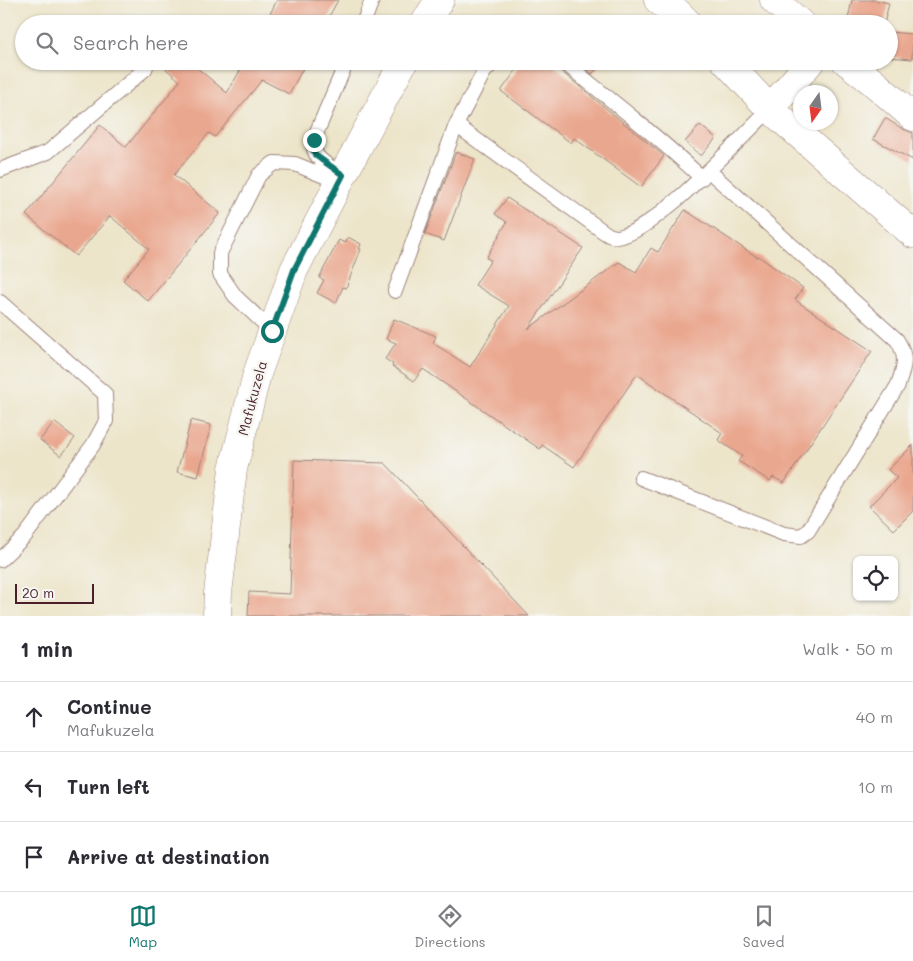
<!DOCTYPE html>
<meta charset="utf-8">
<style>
body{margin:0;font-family:Mali,sans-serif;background:#f7f7f7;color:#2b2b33}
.controls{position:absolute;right:15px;bottom:15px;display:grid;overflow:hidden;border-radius:8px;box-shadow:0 1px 4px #0004}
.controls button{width:45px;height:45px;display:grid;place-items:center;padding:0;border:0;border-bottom:1px solid #e1e1e2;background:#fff;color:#2b2b33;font:25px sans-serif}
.compass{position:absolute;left:793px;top:85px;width:45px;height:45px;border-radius:50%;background:#fff;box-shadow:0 1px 4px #0004;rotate:194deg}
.scale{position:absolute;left:15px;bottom:12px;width:79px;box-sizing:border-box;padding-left:5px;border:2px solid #4a1f2b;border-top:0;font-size:14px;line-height:18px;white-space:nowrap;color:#4a1f2b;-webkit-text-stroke:4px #f6f6f2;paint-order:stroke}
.stop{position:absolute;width:15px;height:15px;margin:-11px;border:4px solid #0f766e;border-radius:50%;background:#fff}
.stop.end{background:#0f766e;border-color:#fff;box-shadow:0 1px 5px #0008}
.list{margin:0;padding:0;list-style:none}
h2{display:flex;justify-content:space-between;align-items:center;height:65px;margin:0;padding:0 20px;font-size:21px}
h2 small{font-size:16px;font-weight:400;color:#7c7c81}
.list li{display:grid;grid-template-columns:32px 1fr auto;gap:15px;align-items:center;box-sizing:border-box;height:70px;padding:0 20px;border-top:1px solid #e1e1e2}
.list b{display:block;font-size:19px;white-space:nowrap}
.list p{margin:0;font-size:16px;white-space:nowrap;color:#7c7c81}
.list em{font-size:16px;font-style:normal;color:#7c7c81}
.icon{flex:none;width:28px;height:28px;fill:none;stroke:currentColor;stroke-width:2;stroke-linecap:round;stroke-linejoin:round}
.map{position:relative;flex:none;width:913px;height:616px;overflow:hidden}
.search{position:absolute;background:#fff;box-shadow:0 1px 4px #0004;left:15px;right:15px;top:15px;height:55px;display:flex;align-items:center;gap:12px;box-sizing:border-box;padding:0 18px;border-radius:28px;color:#7c7c81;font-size:19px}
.sheet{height:275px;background:#fff}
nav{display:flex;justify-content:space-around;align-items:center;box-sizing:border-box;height:70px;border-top:1px solid #e1e1e2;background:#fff;font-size:14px;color:#7c7c81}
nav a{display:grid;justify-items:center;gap:2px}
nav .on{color:#0f766e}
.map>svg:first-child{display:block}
.building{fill:#eaa78f}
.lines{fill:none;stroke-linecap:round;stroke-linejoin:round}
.lane-casing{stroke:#9c827a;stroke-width:16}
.street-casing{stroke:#9c827a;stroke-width:29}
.secondary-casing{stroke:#9c827a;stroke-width:29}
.lane{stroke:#fff;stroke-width:14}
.street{stroke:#fff;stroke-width:28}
.secondary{stroke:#fff;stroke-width:28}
.route{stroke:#0f766e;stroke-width:6}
.labels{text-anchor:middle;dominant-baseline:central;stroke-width:5;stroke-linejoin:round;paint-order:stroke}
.street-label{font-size:14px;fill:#4a1f2b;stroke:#f6f6f2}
</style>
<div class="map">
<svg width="913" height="616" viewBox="0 0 913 616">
<rect width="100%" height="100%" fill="#f6f6f2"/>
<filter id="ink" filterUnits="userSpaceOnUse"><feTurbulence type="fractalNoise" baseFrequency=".02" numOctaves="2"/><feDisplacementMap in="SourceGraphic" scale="10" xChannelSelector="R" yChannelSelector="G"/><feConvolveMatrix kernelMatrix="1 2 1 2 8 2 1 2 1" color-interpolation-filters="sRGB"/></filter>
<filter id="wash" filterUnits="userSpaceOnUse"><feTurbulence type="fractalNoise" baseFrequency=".0096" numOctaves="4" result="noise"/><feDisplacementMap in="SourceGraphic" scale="20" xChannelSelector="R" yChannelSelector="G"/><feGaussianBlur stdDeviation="1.12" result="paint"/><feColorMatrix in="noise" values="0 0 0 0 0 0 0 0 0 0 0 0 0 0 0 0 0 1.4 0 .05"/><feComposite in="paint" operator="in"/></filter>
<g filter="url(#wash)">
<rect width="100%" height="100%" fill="#ede5ca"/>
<g id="blocks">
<path class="building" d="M277,0H338L325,24H288L270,14Z
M852,0H875L889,3L884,24H847Z
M889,32L913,34L912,59L889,57Z
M157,61H189L227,93L241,69L226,61H307L289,94L262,80L215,137L209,133L174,175L220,213L148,301L123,280L149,249L110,216L76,256L26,215L100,125L126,147L180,81Z
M523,61H553L557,68L664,156L641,187L574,138L571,143L501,91Z
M576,61H604L592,74Z
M885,118L903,129L913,133V160L873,139Z
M700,125L716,138L701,156L685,142Z
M456,152L475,159L444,241L425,234Z
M507,198L583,248L528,329L619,262L636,272L651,248L658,252L685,210L757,257L758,256L803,288L795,300L872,351L784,483L773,477L770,481L738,461L742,456L718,440L722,433L637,374L574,467L542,445L540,449L423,369L414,381L392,366L393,364L385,359L396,343L386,339L394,319L436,336L433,343L470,367L509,306L475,285L491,260L486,258L507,222L495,214Z
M348,237L361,244L359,249H361L346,288L343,287L336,303L317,293L324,280L319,278L339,240L345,243Z
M191,420L211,425L198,477L177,472Z
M54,422L75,438L61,456L40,440Z
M913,445V511L894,530L869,506L897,478L888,470Z
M294,460L385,463L529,616H248L249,592L290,594Z"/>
</g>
</g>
<g filter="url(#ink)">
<use href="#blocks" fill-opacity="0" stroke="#9c827a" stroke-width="1"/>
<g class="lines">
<defs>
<path id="lane" d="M363,24L372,0
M562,61C610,99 657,136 702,178
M456,125L604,232C609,236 616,238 622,236C642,230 663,211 679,198C711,169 741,139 770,109
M0,170L48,152L145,69L148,61
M343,175C326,163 307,158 316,134L347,61
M395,291L456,125L484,72L494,61
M0,302L105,394L106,421L93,445L25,536L0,560
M272,331L235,296L220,274V253L259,175L274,163L295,164L339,182
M641,478L784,534L801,536L808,531L898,385C904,367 908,357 897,340L709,171"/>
<path id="street" d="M774,0L801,24
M846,61L874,83L913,117
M770,109L811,61"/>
<path id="secondary" d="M658,0L663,4L677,12L689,24
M424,24L432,11L440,0
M725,61L770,109L913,234
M217,616L218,593L233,469L257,374L294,270L343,175L404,61"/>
</defs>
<use href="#lane" class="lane-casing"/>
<use href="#street" class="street-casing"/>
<use href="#secondary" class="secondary-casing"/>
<use href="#lane" class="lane"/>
<use href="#street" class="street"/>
<use href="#secondary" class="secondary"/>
</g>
</g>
<g class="lines" filter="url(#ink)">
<path class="route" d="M272,331L294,270L343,175L315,155L313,148L314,140"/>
</g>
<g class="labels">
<g class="street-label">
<text transform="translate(252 398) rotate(-75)">Mafukuzela</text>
</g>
</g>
</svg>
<div class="controls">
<button><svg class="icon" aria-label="locate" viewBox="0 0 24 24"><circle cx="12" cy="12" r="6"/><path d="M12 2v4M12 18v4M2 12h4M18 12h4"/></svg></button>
</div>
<svg class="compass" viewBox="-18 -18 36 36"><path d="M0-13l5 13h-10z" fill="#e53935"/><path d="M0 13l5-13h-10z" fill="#7c7c81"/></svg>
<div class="scale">20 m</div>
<div class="stop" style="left:272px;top:331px"></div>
<div class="stop end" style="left:314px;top:140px"></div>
<div class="search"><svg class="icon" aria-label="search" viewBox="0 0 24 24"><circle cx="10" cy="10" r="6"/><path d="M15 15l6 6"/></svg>Search here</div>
</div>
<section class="sheet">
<h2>1 min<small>Walk · 50 m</small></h2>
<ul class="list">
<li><svg class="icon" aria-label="ahead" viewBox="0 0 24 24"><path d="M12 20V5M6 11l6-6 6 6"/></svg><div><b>Continue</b><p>Mafukuzela</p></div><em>40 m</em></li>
<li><svg class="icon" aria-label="left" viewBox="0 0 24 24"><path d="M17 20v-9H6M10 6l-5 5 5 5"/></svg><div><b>Turn left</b></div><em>10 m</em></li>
<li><svg class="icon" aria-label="arrive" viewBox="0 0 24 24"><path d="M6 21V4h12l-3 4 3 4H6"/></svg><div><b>Arrive at destination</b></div></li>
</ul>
</section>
<nav>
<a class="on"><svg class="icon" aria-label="map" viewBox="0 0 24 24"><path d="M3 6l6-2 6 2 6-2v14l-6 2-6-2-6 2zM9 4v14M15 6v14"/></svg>Map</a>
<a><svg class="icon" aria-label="directions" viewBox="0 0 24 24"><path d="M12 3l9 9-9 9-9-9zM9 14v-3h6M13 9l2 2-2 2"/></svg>Directions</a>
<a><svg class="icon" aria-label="saved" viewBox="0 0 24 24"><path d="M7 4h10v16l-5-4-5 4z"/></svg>Saved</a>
</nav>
